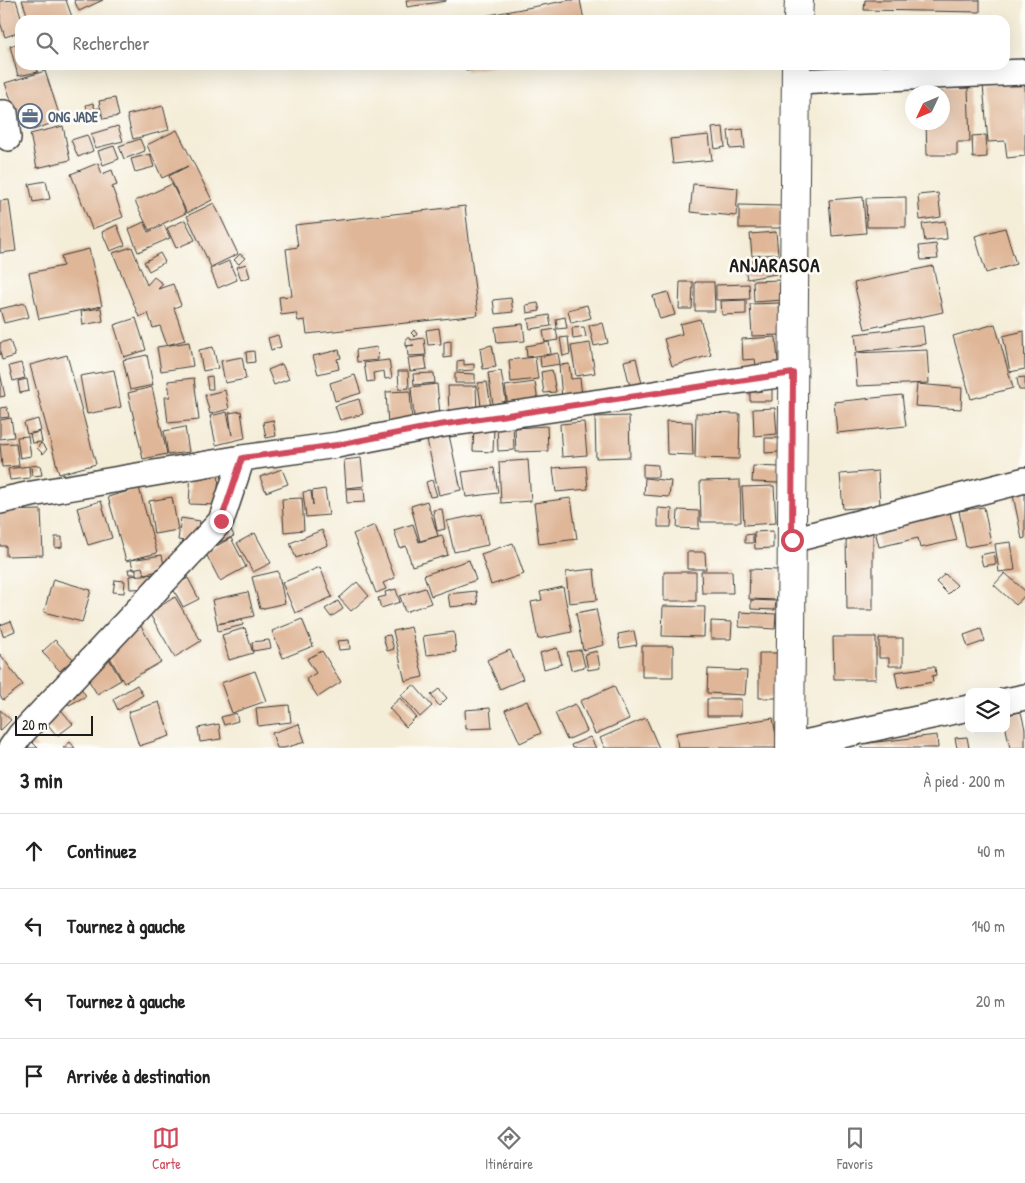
<!DOCTYPE html>
<html lang="fr">
<meta charset="utf-8">
<style>
body{margin:0;font-family:"Patrick Hand",sans-serif;background:#f2f2f2;color:#222}
.controls{position:absolute;right:15px;bottom:15px;display:grid;overflow:hidden;border-radius:10px;box-shadow:0 5px 20px #0002}
.controls button{width:45px;height:45px;display:grid;place-items:center;padding:0;border:0;border-bottom:1px solid #e0e0e0;background:#fff;color:#222;font:25px sans-serif}
.compass{position:absolute;left:905px;top:85px;width:45px;height:45px;border-radius:50%;background:#fff;box-shadow:0 5px 20px #0002;rotate:226deg}
.scale{position:absolute;left:15px;bottom:12px;width:78px;box-sizing:border-box;padding-left:5px;border:2px solid #1c1c1c;border-top:0;font-size:14px;line-height:18px;white-space:nowrap;color:#1c1c1c;-webkit-text-stroke:4px #fdfcf7;paint-order:stroke}
.stop{position:absolute;width:15px;height:15px;margin:-11px;border:4px solid #d1495b;border-radius:50%;background:#fff}
.stop.end{background:#d1495b;border-color:#fff;box-shadow:0 1px 5px #0008}
.list{margin:0;padding:0;list-style:none}
h2{display:flex;justify-content:space-between;align-items:center;height:65px;margin:0;padding:0 20px;font-size:21px}
h2 small{font-size:16px;font-weight:400;color:#767676}
.list li{display:grid;grid-template-columns:32px 1fr auto;gap:15px;align-items:center;box-sizing:border-box;height:75px;padding:0 20px;border-top:1px solid #e0e0e0}
.list b{display:block;font-size:19px;white-space:nowrap}
.list em{font-size:16px;font-style:normal;color:#767676}
.icon{flex:none;width:28px;height:28px;fill:none;stroke:currentColor;stroke-width:2;stroke-linecap:round;stroke-linejoin:round}
.map{position:relative;flex:none;width:1025px;height:748px;overflow:hidden}
.search{position:absolute;background:#fff;box-shadow:0 5px 20px #0002;left:15px;right:15px;top:15px;height:55px;display:flex;align-items:center;gap:12px;box-sizing:border-box;padding:0 18px;border-radius:15px;color:#767676;font-size:19px}
.sheet{height:365px;background:#fff}
nav{display:flex;justify-content:space-around;align-items:center;box-sizing:border-box;height:70px;border-top:1px solid #e0e0e0;background:#fff;font-size:14px;color:#767676}
nav a{display:grid;justify-items:center;gap:2px}
nav .on{color:#d1495b}
.map>svg:first-child{display:block}
.building{fill:#dfb697}
.lines{fill:none;stroke-linecap:round;stroke-linejoin:round}
.street-casing{stroke:#3c3b38;stroke-width:28}
.secondary-casing{stroke:#3c3b38;stroke-width:30}
.street{stroke:#fff;stroke-width:25}
.secondary{stroke:#fff;stroke-width:28}
.route{stroke:#d1495b;stroke-width:6}
.labels{text-anchor:middle;dominant-baseline:central;stroke-width:5;stroke-linejoin:round;paint-order:stroke}
.service-label{font-size:14px;font-weight:bold;fill:#4e5e75;stroke:#fdfcf7;text-anchor:start}
.district-label{font-size:19px;font-weight:bold;letter-spacing:1px;fill:#1c1c1c;stroke:#fdfcf7}
</style>
<div class="map">
<svg width="1025" height="748" viewBox="0 0 1025 748">
<rect width="100%" height="100%" fill="#fdfcf7"/>
<filter id="ink" filterUnits="userSpaceOnUse"><feTurbulence type="fractalNoise" baseFrequency=".02" numOctaves="2"/><feDisplacementMap in="SourceGraphic" scale="10" xChannelSelector="R" yChannelSelector="G"/><feConvolveMatrix kernelMatrix="1 2 1 2 8 2 1 2 1" color-interpolation-filters="sRGB"/></filter>
<filter id="wash" filterUnits="userSpaceOnUse"><feTurbulence type="fractalNoise" baseFrequency=".0096" numOctaves="4" result="noise"/><feDisplacementMap in="SourceGraphic" scale="20" xChannelSelector="R" yChannelSelector="G"/><feGaussianBlur stdDeviation="1.12" result="paint"/><feColorMatrix in="noise" values="0 0 0 0 0 0 0 0 0 0 0 0 0 0 0 0 0 1.4 0 .05"/><feComposite in="paint" operator="in"/></filter>
<g filter="url(#wash)">
<rect width="100%" height="100%" fill="#f4edd8"/>
<g id="blocks">
<path class="building" d="M16,0L22,20H20V32L5,37L0,22V1Z
M22,0H66L73,20H29Z
M74,0H103L79,11Z
M406,0H446V1L407,7Z
M570,0H580L584,20H462Z
M865,0H980V12L864,10Z
M20,43V65H36L38,72L18,76L10,46Z
M465,65H495V66L466,71Z
M827,65H853V69L826,67Z
M45,71L61,120L33,130L28,116L18,119L5,83Z
M1025,81V156L1007,158L1005,141L988,142L983,85Z
M925,88H968L970,142H957V155H927L926,122H942V92H925Z
M115,98L119,116L103,119L99,101Z
M93,103L95,109L99,108L101,115L89,118L86,105Z
M163,106L169,130L133,139L127,115Z
M63,126L70,160L37,168L30,134Z
M118,126L123,141L95,148L91,134Z
M723,127L725,147L715,149L712,128Z
M743,129L745,148L730,149L728,131Z
M177,130L212,200L187,213L169,176L188,166L162,178L147,145Z
M87,135L93,151L78,157L71,140Z
M709,135L712,160L673,164L670,139Z
M986,135L987,157L973,158L972,136Z
M140,139L145,151L124,159L119,146Z
M114,146L119,159L103,165L98,151Z
M150,154L154,167L135,172L131,159Z
M98,163L102,174L112,170L117,185L112,187L123,217L92,229L71,174Z
M46,181L50,199L33,202L29,184Z
M172,184L186,213L149,230L135,201Z
M693,184L738,188L736,216L690,212Z
M938,193L941,217L920,220L918,195Z
M863,197L866,233L832,236L829,200Z
M906,197V227H867L866,198Z
M9,200L16,251L0,253V201Z
M214,203L238,254L211,267L187,216Z
M739,205L781,206V228H739Z
M465,206L478,315L307,334L305,320L298,321L296,313L281,315L279,297L292,296L286,249L298,247L295,225Z
M185,220L195,240L176,248L167,228Z
M945,221L947,239L925,241L922,224Z
M144,222L148,232L164,225L170,238L138,252L129,229Z
M117,225L125,245L110,251L102,232Z
M1005,228L1016,264L986,273L975,236Z
M776,232L778,254L752,256L750,234Z
M936,244L938,259L921,260L919,246Z
M132,247L147,285L154,277L163,284L158,289L173,284L181,305L174,308L185,340L167,345L160,326L153,328L148,313L139,317L113,253Z
M89,249L102,306L39,319L29,273L63,266L61,256Z
M160,253L165,262L149,271L144,262Z
M240,254L245,258L239,264L234,260Z
M773,258L776,274L747,279L744,262Z
M229,261L237,280L218,288L210,269Z
M246,264L250,277L241,280L237,267Z
M933,266L943,312L865,329L854,283Z
M781,280L783,300L754,302L753,281Z
M680,282H693L692,309H679Z
M695,282H714L715,311H695Z
M749,284L750,299L716,300V285Z
M668,292L675,315L660,319L653,296Z
M511,298L513,312L495,314L493,300Z
M746,300V314L722,315L721,301Z
M25,303L29,317L4,323L0,309Z
M538,303L540,311L527,313L526,305Z
M779,303L781,335L752,336L750,304Z
M587,305L591,318L571,323L568,310Z
M101,308L103,321L83,325L81,311Z
M549,315L551,326L530,329L528,319Z
M565,317L567,328L557,329L556,319Z
M136,318L146,350L124,357L114,325Z
M700,319L711,355L672,366L664,339L682,334L680,324Z
M603,323L608,343L594,346L589,325Z
M523,324L525,341L497,343L495,327Z
M995,324L1013,388L971,399L953,336Z
M923,326L925,344L857,352L855,334Z
M584,327L586,337L573,339L572,328Z
M439,328L441,344L428,345L426,330Z
M556,329L558,340L545,342L543,331Z
M414,330L417,334L415,337L411,333Z
M1024,331L1025,369L1010,372L1003,336Z
M278,335L281,347L271,350L268,338Z
M568,337L570,354L563,356L560,338Z
M776,337L778,363L756,365L755,359L743,360L742,339Z
M406,338H410L411,340L424,338L426,355L408,356L407,346L414,345L406,346Z
M10,340L15,356L2,360L0,352V343Z
M451,341V357L444,358V342Z
M189,342L193,366L161,371L157,347Z
M549,342L551,354L527,357L526,346Z
M590,343L595,373L576,376L571,346Z
M492,345L496,367L483,369L480,348Z
M213,347L218,368L203,371L199,350Z
M377,347L378,360L357,362L356,350Z
M339,350L341,358L337,359L339,369L318,374L313,356Z
M927,350L929,383L857,386L855,353Z
M254,351L255,362L247,363L246,352Z
M558,353L560,364L541,367L540,357Z
M67,355L96,464L59,474L30,365Z
M147,355L153,385L130,390L123,360Z
M425,356L427,369L410,371L408,358Z
M242,357L246,379L225,383L221,361Z
M535,357L538,379L511,382L509,360Z
M636,358L642,384L630,387L624,361Z
M389,360L392,378L385,379L384,371L373,373L374,381L367,382L364,363Z
M464,360V365L474,364V370L457,371V361Z
M21,363L25,378L13,381L9,366Z
M282,364L289,379L274,385L268,370Z
M569,364L571,379L580,378L582,396L562,398L559,365Z
M114,370L121,407L87,414L80,376Z
M552,370L556,392L544,393L541,372Z
M398,371H408L409,388L399,389Z
M501,371L506,401L493,404L488,373Z
M0,373L5,396L0,397Z
M434,373L435,383L414,385L413,374Z
M455,373L475,374V383H455Z
M355,375L361,393L335,401L330,383Z
M212,376L213,389H208L206,377Z
M1025,377V390H1019L1017,378Z
M194,378L199,420L168,423L165,397H170L168,381Z
M27,379L29,391L20,393L18,381Z
M487,382L492,413L482,414L478,383Z
M535,382L538,402L508,406L505,386Z
M437,384L440,414L414,417L411,387Z
M917,384L962,388L961,409L915,406Z
M448,386H476L477,415H449Z
M152,387L167,454L143,459L128,393Z
M750,388H772V401H750Z
M225,390L229,409L210,414L205,395Z
M410,391L412,423L388,425L386,392Z
M902,395L906,426L837,433L834,402Z
M359,399L363,414L340,420L335,406Z
M7,407L9,417L0,418V408Z
M775,408L777,434L754,436L753,409Z
M241,411L245,438L216,445L210,416L227,412L232,435L229,413Z
M696,413L740,414L739,459L695,458Z
M629,416L630,457L596,458L595,417Z
M11,418L14,437L0,439V420Z
M38,419L41,431L27,434L24,423Z
M273,420L276,436L266,438L263,422Z
M666,421L692,422L693,455L667,454Z
M497,422H513L514,450L498,451Z
M584,422L587,455L562,457L560,424Z
M547,426L548,451L516,452L515,428Z
M185,427L189,452L168,455L164,431Z
M474,427L494,428L493,452L473,451Z
M40,432L42,442L32,443L30,434Z
M449,435L461,490L439,495L427,440Z
M28,436L31,456L20,458L17,437Z
M765,438H779V452L765,453Z
M16,443L19,466L2,467L0,444Z
M41,443L47,449L43,454L37,448Z
M361,458L364,486L346,488L344,460Z
M528,460L531,501L501,503L499,462Z
M643,464L658,465V477H643Z
M40,465L42,475L32,476L31,466Z
M29,466L30,478L10,480L8,469Z
M586,466L588,489L556,492L553,468Z
M753,466L780,467L779,483L752,482Z
M494,468L498,493L466,497L462,472Z
M282,469L288,484L266,492L260,477Z
M191,471L219,472L217,505L189,504Z
M878,471L880,506L843,509L840,474Z
M645,478L671,481L669,497L644,495Z
M432,480L437,496L430,497L426,482Z
M740,480L741,522H701L700,481Z
M774,486L776,523L744,525L742,487Z
M1025,487V538L1022,539L1012,490Z
M139,488L157,553L126,561L108,497Z
M364,488L365,502L347,503L346,489Z
M325,489L329,515L306,517L303,492L311,491L313,505L312,491Z
M172,497L178,530L154,534L149,501Z
M302,498L304,530L284,532L282,499Z
M571,498L577,539L539,544L534,503Z
M101,501L112,538L88,545L77,508Z
M427,501L438,536L420,541L411,506Z
M984,507L991,543L966,547L959,511Z
M658,508L672,509L671,527H658Z
M442,509L445,529L437,531L433,510Z
M949,509L957,540L920,548L918,538L879,547L874,526Z
M41,510L43,555L6,556V546H0V511Z
M678,510L699,511V529L677,528Z
M482,514L488,545L454,552L447,521Z
M181,518L200,521L197,543L178,540Z
M413,524L419,542L442,535L448,555L412,566L406,546L400,548L394,530Z
M229,525L234,536L216,544Z
M375,525L395,578L383,583L386,589L376,593L353,534Z
M322,530L328,545L296,558L290,543Z
M773,531V548L755,549L754,532Z
M846,531H873V610H847Z
M255,533L271,563L253,572L237,543Z
M753,534V543H745V535Z
M55,537H62V547L55,548Z
M231,538L246,567L220,581L205,552Z
M1011,542L1015,570L999,572L995,544Z
M513,543L524,574L491,585L481,554Z
M687,552H705L706,569H687Z
M994,552L996,564L983,566L980,555Z
M162,555L165,570L144,574L142,567L133,569L131,560Z
M469,560L476,580L431,596L424,575Z
M320,567L332,597L295,613L282,583Z
M128,569H136V574H129Z
M594,569L597,600L569,603L566,572Z
M750,569L778,570L777,600L749,599Z
M278,571L285,603L260,609L252,577Z
M701,571H732L733,593H702Z
M664,572H696V601H664Z
M1005,573L1025,591V595L1016,605L994,585Z
M156,574L157,588L130,589L129,576Z
M945,574L957,585L948,594L936,582Z
M188,578L199,599L183,607L172,587Z
M53,579L91,590L82,622L44,612Z
M115,580L125,581L124,593L113,592Z
M357,582L369,596L351,611L339,598Z
M563,587L572,632L538,639L531,602L542,600L540,592Z
M425,588L431,603L405,612L400,596Z
M396,589L400,602L381,608L378,598L386,596L385,592Z
M476,591L478,604L450,607L448,594Z
M248,592L254,616L217,624L212,600Z
M175,597L201,641L175,657L149,613Z
M751,600L776,601L775,610L751,609Z
M338,601L343,609L331,617L325,609Z
M663,606L705,607L704,637L662,636Z
M596,609L604,645L583,650L576,613Z
M740,612L776,614L775,629L739,627Z
M302,619L313,646L283,658L272,631Z
M242,620L243,625L218,631L217,624Z
M11,621L15,631L3,636L0,625Z
M138,621L161,662L124,683L104,647Z
M711,621L732,622L731,639H711Z
M411,627L423,677L405,681L393,631Z
M245,628L253,653L229,660L222,635Z
M981,629L985,641L968,647L964,635Z
M634,631L637,645L620,648L618,634Z
M454,632L456,652L426,655L423,636Z
M390,635L394,649L387,651L383,636Z
M833,637H876V679H834Z
M879,638H903V666H889V658H879Z
M55,640L73,659L60,671L42,652Z
M269,640L271,648L253,651L252,642Z
M349,640L350,649L339,650L337,641Z
M642,646H673V677H642Z
M557,648L562,664L544,669L540,653Z
M510,650L523,679L500,689L487,660Z
M581,650L585,667L571,670L567,652Z
M322,651L341,682L318,697L306,679L316,673L307,659Z
M597,651L600,668L588,670L585,654Z
M759,653H781L782,698H759Z
M0,654L23,685L3,700L0,696Z
M108,657L121,680L97,694L83,671Z
M930,667H935L936,675L932,676L933,682L898,688L895,672Z
M708,669L747,671L745,695L707,693Z
M255,671L266,701L232,713L221,683Z
M78,683L86,696L69,705L62,692Z
M137,685L143,695L118,710L113,699Z
M414,685L432,706L420,717L401,695Z
M614,686L629,719L595,734L580,701Z
M439,689L447,698L439,706L431,695Z
M400,698L416,717L406,727L389,708Z
M707,699H741V716H707Z
M527,701L541,733L520,743L505,710Z
M159,702L170,736L139,746L128,712Z
M56,704L73,724L57,736L41,716Z
M575,704L587,731L567,740L555,713Z
M289,705L291,722L258,726L256,708Z
M490,708L492,728L466,729L465,710Z
M0,710L11,720L0,731Z
M1021,712L1025,729V748H1010L1006,729V715Z
M236,713L238,721L224,725L221,717Z
M646,718L659,748H605L600,738Z
M773,718L778,748H678L676,733Z
M219,724L221,739L200,742L198,728Z
M299,724L305,742L284,748H277L272,733Z
M937,735L938,748H861L860,744Z
M590,737L596,748H572L571,745Z
M967,737L969,748H957L955,738Z
M28,738L38,748H17Z
M70,742L75,748H63Z"/>
</g>
</g>
<g filter="url(#ink)">
<use href="#blocks" fill-opacity="0" stroke="#3c3b38" stroke-width="1"/>
<g class="lines">
<defs>
<path id="street" d="M796,82L1025,72
M0,113H5L8,138
M0,501L32,494L242,458L337,445L439,425L635,397L708,385L793,373
M792,540L1025,480
M1006,701L1025,697
M790,746L969,708
M11,748L21,734L221,521L242,458"/>
<path id="secondary" d="M798,20L799,0
M790,748L796,65"/>
</defs>
<use href="#street" class="street-casing"/>
<use href="#secondary" class="secondary-casing"/>
<use href="#street" class="street"/>
<use href="#secondary" class="secondary"/>
</g>
</g>
<g class="lines" filter="url(#ink)">
<path class="route" d="M221,521L242,458L337,445L439,425L793,373L792,540"/>
</g>
<defs>
<symbol id="office-ring" viewBox="-11 -11 22 22"><circle r="9.5" fill="#fdfcf7" stroke="#5c6f8a" stroke-width="1.5"/><path d="M-6-3h4V-5.5h4V-3h4V5H-6ZM-1-4.5V-3h2v-1.5ZM-6 0V1H6V0Z" fill="#5c6f8a"/></symbol>
</defs>
<g fill-rule="evenodd">
<use href="#office-ring" x="16" y="102" width="28" height="28"/>
</g>
<g class="labels">
<g class="service-label">
<text x="48" y="116">ONG JADE</text>
</g>
<g class="district-label">
<text x="775" y="265">ANJARASOA</text>
</g>
</g>
</svg>
<div class="controls">
<button><svg class="icon" aria-label="layers" viewBox="0 0 24 24"><path d="M12 4l9 5-9 5-9-5zM3 14l9 5 9-5"/></svg></button>
</div>
<svg class="compass" viewBox="-18 -18 36 36"><path d="M0-13l5 13h-10z" fill="#e53935"/><path d="M0 13l5-13h-10z" fill="#767676"/></svg>
<div class="scale">20 m</div>
<div class="stop" style="left:792px;top:540px"></div>
<div class="stop end" style="left:221px;top:521px"></div>
<div class="search"><svg class="icon" aria-label="search" viewBox="0 0 24 24"><circle cx="10" cy="10" r="6"/><path d="M15 15l6 6"/></svg>Rechercher</div>
</div>
<section class="sheet">
<h2>3 min<small>À pied · 200 m</small></h2>
<ul class="list">
<li><svg class="icon" aria-label="ahead" viewBox="0 0 24 24"><path d="M12 20V5M6 11l6-6 6 6"/></svg><div><b>Continuez</b></div><em>40 m</em></li>
<li><svg class="icon" aria-label="left" viewBox="0 0 24 24"><path d="M17 20v-9H6M10 6l-5 5 5 5"/></svg><div><b>Tournez à gauche</b></div><em>140 m</em></li>
<li><svg class="icon" aria-label="left" viewBox="0 0 24 24"><path d="M17 20v-9H6M10 6l-5 5 5 5"/></svg><div><b>Tournez à gauche</b></div><em>20 m</em></li>
<li><svg class="icon" aria-label="arrive" viewBox="0 0 24 24"><path d="M6 21V4h12l-3 4 3 4H6"/></svg><div><b>Arrivée à destination</b></div></li>
</ul>
</section>
<nav>
<a class="on"><svg class="icon" aria-label="map" viewBox="0 0 24 24"><path d="M3 6l6-2 6 2 6-2v14l-6 2-6-2-6 2zM9 4v14M15 6v14"/></svg>Carte</a>
<a><svg class="icon" aria-label="directions" viewBox="0 0 24 24"><path d="M12 3l9 9-9 9-9-9zM9 14v-3h6M13 9l2 2-2 2"/></svg>Itinéraire</a>
<a><svg class="icon" aria-label="saved" viewBox="0 0 24 24"><path d="M7 4h10v16l-5-4-5 4z"/></svg>Favoris</a>
</nav>
